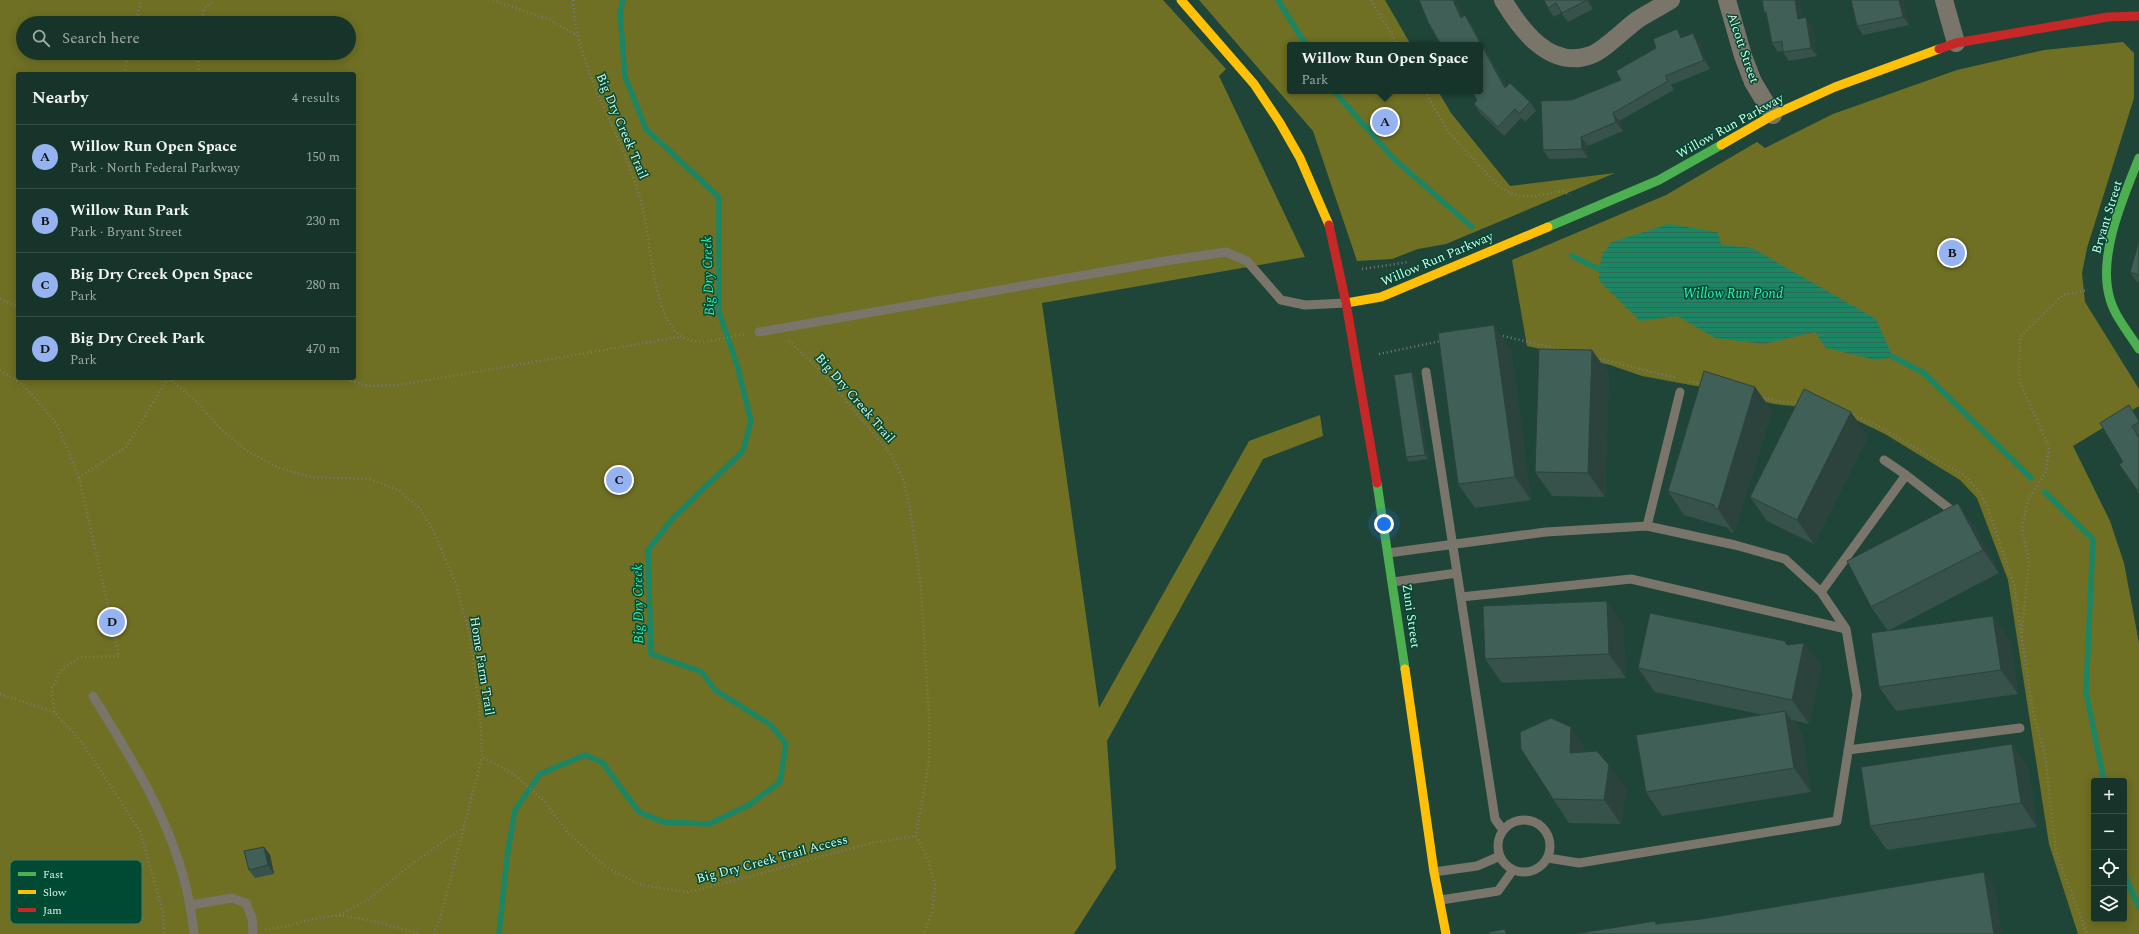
<!DOCTYPE html>
<meta charset="utf-8">
<style>
body{margin:0;font-family:Spectral,serif;background:#243f36;color:#f1f3f6}
.controls{position:absolute;right:12px;bottom:12px;display:grid;overflow:hidden;border-radius:4px;box-shadow:0 2px 10px #0003}
.controls button{width:36px;height:36px;display:grid;place-items:center;padding:0;border:0;border-bottom:1px solid #364f47;background:#17342a;color:#f1f3f6;font:20px sans-serif}
.you{position:absolute;left:1384px;top:524px;width:14px;height:14px;margin:-10px;border:3px solid #fff;border-radius:50%;background:#1a73e8;box-shadow:0 0 0 6px #1a73e833}
.badge{display:grid;place-items:center;width:26px;height:26px;border-radius:50%;background:#95b2f1;color:#111;font-size:13px;font-weight:700}
.pin{position:absolute;translate:-50% -50%;border:2px solid #fff;box-shadow:0 1px 4px #0006}
.popup{position:absolute;left:1287px;top:42px;width:196px;height:52px;box-sizing:border-box;display:grid;place-content:center;border-radius:4px;background:#17342a;filter:drop-shadow(0 1px 3px #0005);font-size:13px;white-space:nowrap;color:#9eaaa8}
.popup b{font-size:15px;color:#f1f3f6}
.popup::after{content:'';position:absolute;left:50%;top:100%;margin-left:-8px;border:8px solid transparent;border-top-color:#17342a}
.list{margin:0;padding:0;list-style:none}
h2{display:flex;justify-content:space-between;align-items:center;height:52px;margin:0;padding:0 16px;font-size:17px}
h2 small{font-size:13px;font-weight:400;color:#9eaaa8}
.list li{display:grid;grid-template-columns:26px 1fr auto;gap:12px;align-items:center;box-sizing:border-box;height:64px;padding:0 16px;border-top:1px solid #364f47}
.list b{display:block;font-size:15px;white-space:nowrap}
.list p{margin:0;font-size:13px;white-space:nowrap;color:#9eaaa8}
.list em{font-size:13px;font-style:normal;color:#9eaaa8}
.icon{flex:none;width:22px;height:22px;fill:none;stroke:currentColor;stroke-width:2;stroke-linecap:round;stroke-linejoin:round}
.map{position:relative;flex:none;width:2139px;height:934px;overflow:hidden}
.search{position:absolute;background:#17342a;box-shadow:0 2px 10px #0003;left:16px;top:16px;width:340px;height:44px;display:flex;align-items:center;gap:10px;box-sizing:border-box;padding:0 14px;border-radius:22px;color:#9eaaa8;font-size:15px}
.panel{position:absolute;background:#17342a;box-shadow:0 2px 10px #0003;left:16px;top:72px;width:340px;height:308px;border-radius:4px}
.map>svg:first-child{display:block}
.park{fill:#6f7024;fill-rule:evenodd}
.water{fill:url(#water-rules)}
.lines{fill:none;stroke-linecap:round;stroke-linejoin:round}
.stream{stroke:#1c8563;stroke-width:5.5}
.path{stroke:#7a7b72;stroke-width:2.5;stroke-dasharray:1 3;stroke-linecap:butt}
.lane{stroke:#7a756a;stroke-width:9}
.street{stroke:#7a756a;stroke-width:18}
.fast{stroke:#4caf50;stroke-width:9}
.slow{stroke:#ffc107;stroke-width:9}
.jam{stroke:#c62828;stroke-width:9}
.wall{fill:#36524b}
.shaded-wall{fill:#2c423d}
.building{fill:#3f5f57;stroke:#2c423d}
.labels{text-anchor:middle;dominant-baseline:central;stroke-width:3;stroke-linejoin:round;paint-order:stroke}
.street-label{font-size:13px;fill:#d8f8e9;stroke:#004933}
.water-label{font-size:14px;font-style:italic;fill:#31f0b4;stroke:#004933}
.key{fill:#004933;stroke:#417e6a;stroke-width:1}
.key-label{font-size:11px;fill:#d8f8e9}
</style>
<div class="map">
<svg width="2139" height="934" viewBox="0 0 2139 934">
<defs>
<pattern id="water-rules" width="6" height="5" patternUnits="userSpaceOnUse"><rect width="6" height="5" fill="#1c8563"/><path d="M0 2.5h6" fill="none" stroke="#2d6a56"/></pattern>
</defs>
<rect width="100%" height="100%" fill="#1f4538"/>
<path class="park" d="M0,0H1163L1226,69L1219,76L1305,257L1042,303L1099,708L1249,441L1320,415L1323,436L1263,459L1107,741L1116,868L1074,934H0ZM23,23H349V53H23ZM18,74H354V378H18Z
M1199,0H1385L1411,45H1290V91H1438L1451,113L1510,186L1615,173L1446,244L1418,249L1392,259L1357,261L1313,131Z
M2123,42L2134,53V98L2087,248L2082,273L2085,302L2139,389V406L2073,446L2110,521L2124,563L2139,643V934H2078L2049,844L2008,580L1977,498L1960,480L1885,434L1827,406L1803,407L1774,404L1707,388L1642,376L1610,365L1527,346L1512,260L1666,195L1757,142L1765,148L1833,114L1957,70L2044,50ZM2094,781H2124V919H2094Z"/>
<path class="water" d="M1669,224L1717,232L1722,245L1752,248L1876,319L1893,357L1876,360L1826,348L1815,332L1764,344L1715,338L1677,316L1640,321L1599,281V269L1603,253L1612,242Z"/>
<g class="lines">
<path class="stream" d="M1278,0L1306,45
M1334,91L1393,158L1472,227
M1572,256L1599,269
M1893,357L1924,373L2031,478
M2045,492L2093,539L2086,692L2104,781
M2124,874L2139,907
M499,934L507,857L515,810L540,774L585,755L602,762L639,812L663,822L709,824L749,805L780,782L786,744L771,725L715,690L702,672L651,654L648,550L673,518L743,451L751,421L737,365L719,312V197L646,129L625,76L620,12L623,0"/>
<path class="path" d="M493,0L550,20L578,36
M573,0C577,78 629,140 644,215C651,245 654,321 682,337C700,347 727,337 747,334
M1371,0L1398,45
M136,23L141,0
M201,23L204,9L214,0
M198,53L199,74
M124,74L129,53
M1425,91L1447,130L1497,185C1520,203 1536,195 1563,191L1570,195
M1362,269L1409,262
M0,299L18,307
M1499,335L1562,350
M789,341L821,371L890,453L903,479L910,508L921,587L929,716V761L916,836L928,859L935,885L932,912L924,934
M1379,354L1441,341
M1596,358L1677,378
M0,370L25,387L57,424L79,477L126,447L168,378
M168,378L195,400L222,430L247,451L277,467L311,477L369,479L398,490L420,509L433,530L456,584L470,636L480,714L482,757L515,775L545,802L569,834L606,867L638,884L659,888L688,892L726,883L871,843L916,836
M343,378L369,386L399,385L680,337
M1689,381L1702,384
M1760,397L1787,403L1800,402
M1850,413L1886,430L1931,457L1963,474L1979,491L1987,506L2014,585L2033,712L2045,755L2056,852L2087,934
M2022,630L2029,561L2022,529L2028,500L2046,472L2049,447L2019,380L2020,337L2063,295L2088,290
M0,694L54,712L81,741L140,831L163,912L164,934
M54,712L52,688L62,669L81,657L119,656L79,477
M339,915L368,920L420,934
M265,929L283,927L312,919L339,915L368,900L413,863L464,827
M434,934L440,919L482,757"/>
<path class="lane" d="M759,332L1165,261L1226,252L1247,261L1281,300L1305,305L1346,303
M1426,372L1495,819L1503,830
M1884,460L1906,475
M1647,526L1680,392
M1388,553L1546,532L1647,526L1735,545L1785,559L1821,592L1846,629L1857,695L1837,821L1579,863L1548,858
M1393,582L1457,573
M1821,592L1906,475L1955,513
M1461,597L1631,579L1846,629
M93,696C140,773 185,841 194,934
M1848,750L2020,728
M1498 846a26 26 0 1 1 52 0a26 26 0 1 1-52 0Z
M1434,872L1477,866L1500,856
M1441,900L1498,891L1513,870
M191,905L232,898L246,903L252,918L253,934"/>
<path class="street" d="M1503,0C1521,30 1550,70 1591,55C1603,51 1625,29 1637,20C1648,13 1660,7 1671,0
M1727,0L1743,56L1753,82L1773,115
M1944,0L1956,43"/>
<path class="fast" d="M2139,158C2123,198 2097,256 2110,299C2115,317 2129,333 2139,349
M1548,227L1659,180L1721,145
M1377,483L1405,669"/>
<path class="slow" d="M1181,0L1254,84L1280,123L1300,158L1329,225
M1721,145L1773,115L1835,87L1939,49
M1346,303L1381,297L1548,227
M1405,669L1434,872L1446,934"/>
<path class="jam" d="M1939,49L1956,43L2108,17L2139,16
M1329,225L1346,303L1377,483"/>
</g>
<path class="wall" d="M1419,0H1455L1463,17L1471,24L1506,87L1530,102L1536,111L1525,122L1521,118L1504,136L1480,113L1474,104L1477,100L1480,91Z
M1544,0H1589L1593,9L1568,22L1561,13L1554,17L1548,8Z
M1762,0H1799L1802,18L1812,26L1817,56L1789,61L1783,52V51L1778,52L1772,43L1767,16L1764,12Z
M1903,0L1909,25L1863,35L1857,26Z
M1677,29L1683,37L1693,33L1699,42L1710,69L1671,85L1674,90L1619,121L1623,131L1588,146V158L1549,159L1543,150L1572,100L1621,80Z
M2139,241V282L2136,281L2130,272Z
M1511,349L1531,500L1475,508L1458,484Z
M1592,350L1609,374L1605,497L1552,496L1535,472Z
M1415,376L1428,459L1409,462L1406,457Z
M1755,387L1772,411L1734,533L1731,532L1728,528L1684,515L1668,491Z
M2135,414L2139,420V435H2138L2139,437V494L2119,464L2123,462Z
M1868,436L1814,544L1767,521L1750,497Z
M1975,527L1999,573L1888,631L1871,607Z
M1623,625L1626,678L1502,683L1485,659Z
M2010,640L2018,694L1896,711L1879,687Z
M1804,643L1821,667L1809,724L1792,720L1802,735L1811,792L1662,816L1646,792L1763,715L1655,692L1638,668Z
M2012,744L2028,768L2037,827L1887,850L1870,826Z
M1587,751V752L1626,789L1621,824L1569,823L1553,799Z
M264,847L270,855L274,874L255,878L249,870Z
M101,886L107,895L112,914L93,918L87,910Z"/>
<path class="shaded-wall" d="M1453,0H1455L1467,27L1461,18Z
M1587,0H1589L1593,9Z
M1795,0H1799L1804,27L1798,19Z
M1899,0H1903L1909,25L1903,17Z
M1465,15L1471,24L1511,97L1505,88Z
M1806,17L1812,26L1817,56L1811,48Z
M1677,29L1683,38H1681Z
M1693,33L1699,42L1710,69L1704,60Z
M1613,113L1619,121L1623,131L1616,122Z
M1581,137L1588,146V158L1582,149Z
M1494,325L1511,349L1531,500L1515,477Z
M1592,350L1609,374L1605,497L1588,473Z
M1412,372L1415,376L1428,459L1425,455Z
M1755,387L1772,411L1734,533L1718,509Z
M1851,412L1868,436L1814,544L1797,520Z
M1958,503L1975,527L1999,573L1983,550Z
M1607,601L1623,625L1626,678L1609,654Z
M1993,616L2010,640L2018,694L2001,670Z
M1785,641L1800,662L1804,643L1821,667L1809,724L1792,700L1787,645Z
M1785,711L1802,735L1811,792L1794,768Z
M1571,727L1587,751L1586,776L1570,753Z
M2012,744L2028,768L2037,827L2021,803Z
M1609,765L1626,789L1621,824L1604,800Z
M264,847L270,855L274,874L268,865Z
M1984,872L1995,887L2002,934H1994Z
M101,886L107,895L112,914L106,905Z"/>
<path class="building" d="M1419,0H1453L1461,18L1465,15L1505,88L1510,83L1530,102L1519,114L1515,109L1498,127L1474,104L1477,100L1472,91H1480V45H1441L1428,22Z
M1544,0H1587L1562,13L1556,3L1548,8Z
M1762,0H1795L1798,19L1806,17L1811,48L1783,52L1782,41L1772,43L1766,12H1764Z
M1851,0H1899L1903,17L1857,26Z
M1677,29L1681,38L1693,33L1704,60L1665,76L1668,81L1613,113L1616,122L1581,137L1582,149L1543,150L1541,101L1572,100L1621,80L1616,71L1656,48L1653,39Z
M2139,241V275L2130,272Z
M1494,325L1515,477L1458,484L1438,333Z
M1539,349L1592,350L1588,473L1535,472Z
M1704,371L1755,387L1718,509L1714,508V505L1668,491Z
M1412,372L1425,455L1406,457L1394,375Z
M1804,389L1851,412L1797,520L1750,497Z
M2129,405L2139,421V422L2132,426L2139,438V489L2137,490L2119,464L2123,462L2100,423Z
M1958,503L1983,550L1871,607L1847,561Z
M1607,601L1609,654L1485,659L1483,606Z
M1650,613L1785,641L1787,645L1804,643L1792,700L1638,668Z
M1993,616L2001,670L1879,687L1871,633Z
M1785,711L1794,768L1646,792L1636,735Z
M1551,718L1571,727L1570,753L1597,751L1609,765L1604,800L1553,799L1521,749L1520,732Z
M2012,744L2021,803L1870,826L1861,767Z
M264,847L268,865L249,870L244,851Z
M1984,872L1994,934H1574L1655,921L1656,924L1702,919Z
M101,886L106,905L87,910L82,891Z
M1505,929L1506,934H1489V932Z"/>
<g class="labels">
<g class="street-label">
<text transform="translate(1743 48) rotate(71)">Alcott Street</text>
<text transform="translate(622 126) rotate(67)">Big Dry Creek Trail</text>
<text transform="translate(1730 126) rotate(-29)">Willow Run Parkway</text>
<text transform="translate(2107 217) rotate(-73)">Bryant Street</text>
<text transform="translate(1437 259) rotate(-23)">Willow Run Parkway</text>
<text transform="translate(855 398) rotate(49)">Big Dry Creek Trail</text>
<text transform="translate(1411 616) rotate(82)">Zuni Street</text>
<text transform="translate(482 666) rotate(81)">Home Farm Trail</text>
<text transform="translate(772 859) rotate(-15)">Big Dry Creek Trail Access</text>
</g>
<g class="water-label">
<text transform="translate(708 276) rotate(-92)">Big Dry Creek</text>
<text x="1733" y="293">Willow Run Pond</text>
<text transform="translate(638 604) rotate(-91)">Big Dry Creek</text>
</g>
</g>
<rect x="10" y="860" width="132" height="64" rx="6" class="key"/>
<rect x="18" y="872" width="18" height="4" fill="#4caf50"/>
<rect x="18" y="890" width="18" height="4" fill="#ffc107"/>
<rect x="18" y="908" width="18" height="4" fill="#c62828"/>
<g class="key-label">
<text x="43" y="878">Fast</text>
<text x="43" y="896">Slow</text>
<text x="43" y="914">Jam</text>
</g>
</svg>
<div class="controls">
<button>+</button>
<button>−</button>
<button><svg class="icon" aria-label="locate" viewBox="0 0 24 24"><circle cx="12" cy="12" r="6"/><path d="M12 2v4M12 18v4M2 12h4M18 12h4"/></svg></button>
<button><svg class="icon" aria-label="layers" viewBox="0 0 24 24"><path d="M12 4l9 5-9 5-9-5zM3 14l9 5 9-5"/></svg></button>
</div>
<div class="you"></div>
<div class="pin badge" style="left:1385px;top:122px">A</div>
<div class="popup"><b>Willow Run Open Space</b>Park</div>
<div class="pin badge" style="left:1952px;top:253px">B</div>
<div class="pin badge" style="left:619px;top:480px">C</div>
<div class="pin badge" style="left:112px;top:622px">D</div>
<div class="search"><svg class="icon" aria-label="search" viewBox="0 0 24 24"><circle cx="10" cy="10" r="6"/><path d="M15 15l6 6"/></svg>Search here</div>
<section class="panel">
<h2>Nearby<small>4 results</small></h2>
<ul class="list">
<li><span class="badge">A</span><div><b>Willow Run Open Space</b><p>Park · North Federal Parkway</p></div><em>150 m</em></li>
<li><span class="badge">B</span><div><b>Willow Run Park</b><p>Park · Bryant Street</p></div><em>230 m</em></li>
<li><span class="badge">C</span><div><b>Big Dry Creek Open Space</b><p>Park</p></div><em>280 m</em></li>
<li><span class="badge">D</span><div><b>Big Dry Creek Park</b><p>Park</p></div><em>470 m</em></li>
</ul>
</section>
</div>
